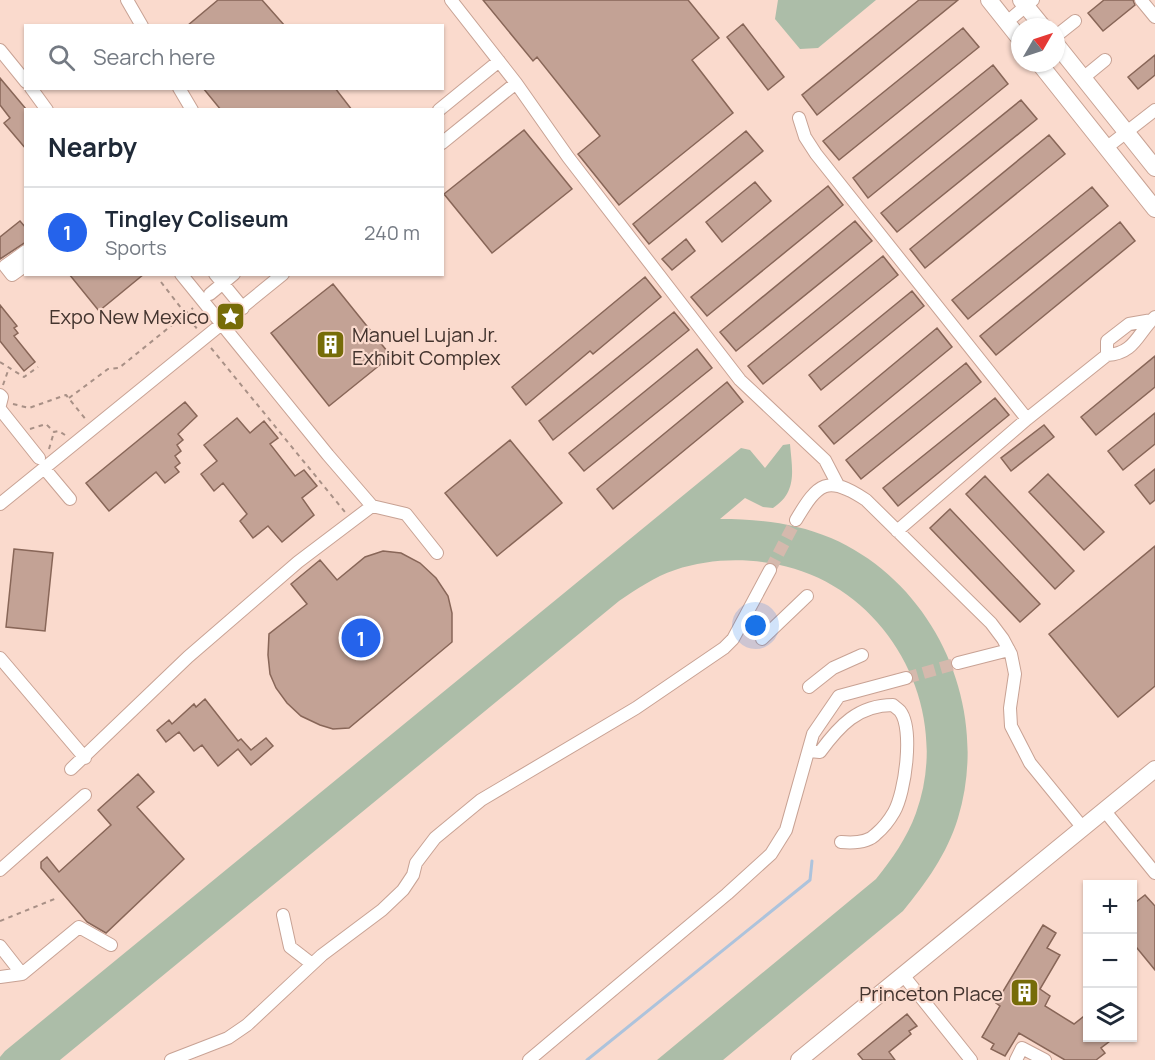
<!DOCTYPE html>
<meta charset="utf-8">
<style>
body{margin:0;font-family:Manrope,sans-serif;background:#f2f2f3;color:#1f2937}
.controls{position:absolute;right:18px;bottom:18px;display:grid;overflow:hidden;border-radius:0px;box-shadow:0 2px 4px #0004}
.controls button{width:54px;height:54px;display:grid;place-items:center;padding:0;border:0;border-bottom:2px solid #e0e1e3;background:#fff;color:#1f2937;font:30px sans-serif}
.compass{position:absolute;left:1011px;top:18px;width:54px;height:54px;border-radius:50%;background:#fff;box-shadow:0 2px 4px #0004;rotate:51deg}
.you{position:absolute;left:756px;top:626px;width:21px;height:21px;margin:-15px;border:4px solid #fff;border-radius:50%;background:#1a73e8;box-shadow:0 0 0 9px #1a73e833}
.badge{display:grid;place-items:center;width:39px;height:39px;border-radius:50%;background:#2563eb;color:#fff;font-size:20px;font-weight:700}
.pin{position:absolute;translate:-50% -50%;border:3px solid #fff;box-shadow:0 2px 6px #0006}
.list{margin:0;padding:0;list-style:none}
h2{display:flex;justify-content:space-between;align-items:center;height:78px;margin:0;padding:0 24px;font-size:26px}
h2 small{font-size:20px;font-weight:400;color:#747a83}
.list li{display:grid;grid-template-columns:39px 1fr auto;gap:18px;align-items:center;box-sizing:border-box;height:90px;padding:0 24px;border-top:2px solid #e0e1e3}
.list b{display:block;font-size:22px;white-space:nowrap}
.list p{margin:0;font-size:20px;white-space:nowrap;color:#747a83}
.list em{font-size:20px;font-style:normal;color:#747a83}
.icon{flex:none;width:33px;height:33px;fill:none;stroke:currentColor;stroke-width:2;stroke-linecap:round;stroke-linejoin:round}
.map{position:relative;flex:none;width:1155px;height:1060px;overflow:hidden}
.search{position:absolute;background:#fff;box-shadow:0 2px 4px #0004;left:24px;top:24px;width:420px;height:66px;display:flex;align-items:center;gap:15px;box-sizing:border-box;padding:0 21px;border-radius:0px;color:#747a83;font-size:22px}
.panel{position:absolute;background:#fff;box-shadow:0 2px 4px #0004;left:24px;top:108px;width:420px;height:168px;border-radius:0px}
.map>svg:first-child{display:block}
.green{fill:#acbda8}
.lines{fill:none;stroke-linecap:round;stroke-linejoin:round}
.stream{stroke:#adc3dc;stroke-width:3}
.building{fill:#c3a295;stroke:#886658;stroke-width:1.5}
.minor-tunnel{stroke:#d5b9ad;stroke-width:12;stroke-dasharray:12 6;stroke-linecap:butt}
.minor-casing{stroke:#c8a294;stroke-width:14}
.major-casing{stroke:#c8a294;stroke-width:18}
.path{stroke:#a89086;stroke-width:2;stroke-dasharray:4.5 4.5;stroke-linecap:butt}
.minor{stroke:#fff;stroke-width:12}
.major{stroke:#fff;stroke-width:16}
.labels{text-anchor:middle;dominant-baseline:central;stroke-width:4.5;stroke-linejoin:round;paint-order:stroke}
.poi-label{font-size:20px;fill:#43342e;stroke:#fadacd;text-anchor:end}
</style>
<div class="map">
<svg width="1155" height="1060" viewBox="0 0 1155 1060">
<rect width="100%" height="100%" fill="#fadacd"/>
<path class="green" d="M778,0H876L818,48L800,49L775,19Z
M790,444C792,469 798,492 773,508L763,507L745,498L720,519C758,519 795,523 831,538C937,584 991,709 958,818C947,854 926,883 903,911L723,1060H657L876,879C892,859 907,838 916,813C955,705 884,580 769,563C737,558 705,560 675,570C654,577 637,589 619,601L60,1060H0V1057L5,1051L741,448L750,450L765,468L783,445Z"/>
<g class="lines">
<path class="stream" d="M587,1060L810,880L812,861"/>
</g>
<path class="building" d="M218,0H262L285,26H187Z
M483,0H688L719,38L692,60L733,113L619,205L578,154L600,136L537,57L533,61Z
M919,0H958L817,115L802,95Z
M1104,0H1133L1135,5L1103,31L1088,13Z
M743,24L784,77L768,90L727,37Z
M963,28L979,47L839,160L823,141Z
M1155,55V75L1138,89L1128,77Z
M993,65L1008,84L868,198L853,178Z
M0,78L26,109V149L4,123L10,118L0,105Z
M203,88H335L352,110H221Z
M1021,100L1037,119L897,232L881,213Z
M524,130L572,189L492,253L444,194Z
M746,131L763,151L649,244L633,224Z
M1049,135L1065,154L925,268L910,249Z
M755,182L771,201L722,242L706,222Z
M828,186L843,205L707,316L691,297Z
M1092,187L1108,206L968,319L952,300Z
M20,221L26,228V242L0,259V237Z
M855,221L872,241L736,351L720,332Z
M1120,222L1135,241L996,355L980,336Z
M686,239L695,251L672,270L662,259Z
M883,256L898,275L763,384L748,366Z
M69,274H144L99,311Z
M645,277L661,297L593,354L590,351L526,405L512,387Z
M333,284L391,356L329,406L271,333Z
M912,291L924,306L821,390L809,375Z
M0,305L17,326L14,328L18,333L14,336L35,362L24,371L0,341Z
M674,312L689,330L553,440L539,421Z
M937,328L952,347L834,444L819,426Z
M697,349L712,368L584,471L569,453Z
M1155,356V387L1096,435L1081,417Z
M966,363L981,382L861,479L846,460Z
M727,382L743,402L613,509L597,489Z
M995,398L1009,415L898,506L883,488Z
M185,402L197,416L178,434L183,440L177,445L181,451L175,456L180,463L175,467L179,472L165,483L156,472L109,511L86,483Z
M1155,413V444L1123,470L1108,451Z
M237,418L250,433L264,421L278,438L270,444L295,476L304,470L317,486L302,498L314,515L282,542L268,526L253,538L240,521L247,514L223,483L214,491L201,474L217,461L204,445Z
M1044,425L1054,437L1011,471L1001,458Z
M510,440L562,503L497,556L445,493Z
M1155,469V500L1150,504L1135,485Z
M1048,474L1104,532L1084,550L1029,492Z
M985,476L1074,571L1055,589L966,494Z
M950,509L1040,604L1020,622L930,528Z
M1155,546V686L1118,717L1049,634Z
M14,549L53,553L45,631L6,627Z
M383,551L401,553L420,563L436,578L448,596L452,613V642L349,728L333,729L320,725L301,716L287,703L276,688L270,674L268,655L269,634L307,604L291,584L320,560L337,580L365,557Z
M205,699L238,741L241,739L251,750L266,738L273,746L251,765L238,749L218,766L202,745L194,751L179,732L166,742L157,730L169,720L172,724L194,704L196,707Z
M138,774L154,792L137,807L184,859L106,933L87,922L41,868V862L47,857L59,872L111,825L98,810Z
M1145,895L1155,906V970L1132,942V905Z
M1043,925L1056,933L1047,948L1060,955L1040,989L1050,996L1045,1006L1074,1024L1088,1013V1038H1114L1101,1048L1105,1053L1096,1060H1065L1019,1033L1005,1056L991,1049L994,1044L982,1037L1000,1006L996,1003Z
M907,1014L917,1026L909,1031L911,1034L889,1052L895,1060H863L858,1054Z"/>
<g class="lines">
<path class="minor-tunnel" d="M770,570L796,520
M906,678L958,663"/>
<defs>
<path id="minor" d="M127,0L142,26
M451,0L516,83L568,157L740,380L825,460L838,485
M1141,0L1155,17
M1007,22L1033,0
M1056,36L1075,21
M0,50L26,82
M1083,78L1105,60
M31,88L47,110
M179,88L192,110
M439,110L499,61
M799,118L805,137L816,154L1027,419
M442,143L516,83
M1106,148L1155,110
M26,251L5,266L12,275L26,265
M215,274L243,308
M210,294L234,274
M1107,355V341L1129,324L1152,320
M0,395L2,397L0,405
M0,409L39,458
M44,468L70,499
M0,504L283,274
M372,506L406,514L437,553
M796,520C818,483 827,474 866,500L991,623L1003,639L1011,654L1015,674L1010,708L1011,726L1030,763L1083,828
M897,531L1027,419L1107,355C1135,354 1138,332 1155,317
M762,639L807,596
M0,658L85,758
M958,663L1009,650
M809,687L833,668L862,655
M809,751L820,752C839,726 858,705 893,705C895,707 898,709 900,711C914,729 905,793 894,812C890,819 882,829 876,834C868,843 852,843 841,842
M71,769L188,657L298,562L372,506L328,455L181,274
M1104,810L1155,873
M0,870L85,795
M283,915L290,947L312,964
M0,946L22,974L79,927L111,945
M903,975L971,1060
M0,977L22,974
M171,1060L228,1038L247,1025L322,955L382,910L403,890L413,875L416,863L435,838L481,800L636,708L724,648L733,639L770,570
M529,1060L727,894L771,854L786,830L813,734L839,696L906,678
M1016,1060L1022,1048L1045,1060"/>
<path id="major" d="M989,0L1020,39
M1021,0L1043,27
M1056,44L1155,168
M1039,63L1155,209
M799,1060L1155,769"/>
</defs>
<use href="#minor" class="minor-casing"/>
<use href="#major" class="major-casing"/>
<path class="path" d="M155,274V275
M161,282L198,330
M211,348L345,512
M0,362L24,377L38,367
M3,385L9,368
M69,398L108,369L119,368L193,308
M13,404L29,408L66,395L87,421
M30,429L46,424L54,432L59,431L65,435
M49,449L54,432
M0,921L57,898"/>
<use href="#minor" class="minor"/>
<use href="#major" class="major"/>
</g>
<defs>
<symbol id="sight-square" viewBox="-11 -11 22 22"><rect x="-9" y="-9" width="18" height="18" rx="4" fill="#766c08" stroke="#fadacd"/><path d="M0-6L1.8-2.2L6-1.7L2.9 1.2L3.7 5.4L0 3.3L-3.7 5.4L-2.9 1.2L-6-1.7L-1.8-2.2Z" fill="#fff"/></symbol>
<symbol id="building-square" viewBox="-11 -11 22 22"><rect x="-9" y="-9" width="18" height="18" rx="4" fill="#766c08" stroke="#fadacd"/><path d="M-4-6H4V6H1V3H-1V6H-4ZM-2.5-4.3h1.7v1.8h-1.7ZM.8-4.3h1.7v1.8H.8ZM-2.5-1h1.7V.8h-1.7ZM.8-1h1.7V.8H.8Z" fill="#fff"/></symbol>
</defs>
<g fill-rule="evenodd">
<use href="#sight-square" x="214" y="300" width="33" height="33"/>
<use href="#building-square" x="314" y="328" width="33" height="33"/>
<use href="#building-square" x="1008" y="976" width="33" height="33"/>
</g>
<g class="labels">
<g class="poi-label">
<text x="209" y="316">Expo New Mexico</text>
<text x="352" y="334" text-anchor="start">Manuel Lujan Jr.<tspan x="352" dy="23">Exhibit Complex</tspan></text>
<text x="1003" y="993">Princeton Place</text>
</g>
</g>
</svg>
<div class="controls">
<button>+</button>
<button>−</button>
<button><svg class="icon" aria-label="layers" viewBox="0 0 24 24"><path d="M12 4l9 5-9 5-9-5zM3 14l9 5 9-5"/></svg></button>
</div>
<svg class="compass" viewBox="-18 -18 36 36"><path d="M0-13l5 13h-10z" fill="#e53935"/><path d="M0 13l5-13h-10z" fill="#747a83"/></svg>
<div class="you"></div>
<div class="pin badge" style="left:361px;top:638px">1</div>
<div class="search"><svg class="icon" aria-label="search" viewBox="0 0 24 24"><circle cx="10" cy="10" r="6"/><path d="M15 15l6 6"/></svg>Search here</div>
<section class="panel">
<h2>Nearby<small></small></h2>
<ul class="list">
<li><span class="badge">1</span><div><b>Tingley Coliseum</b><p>Sports</p></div><em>240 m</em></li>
</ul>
</section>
</div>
